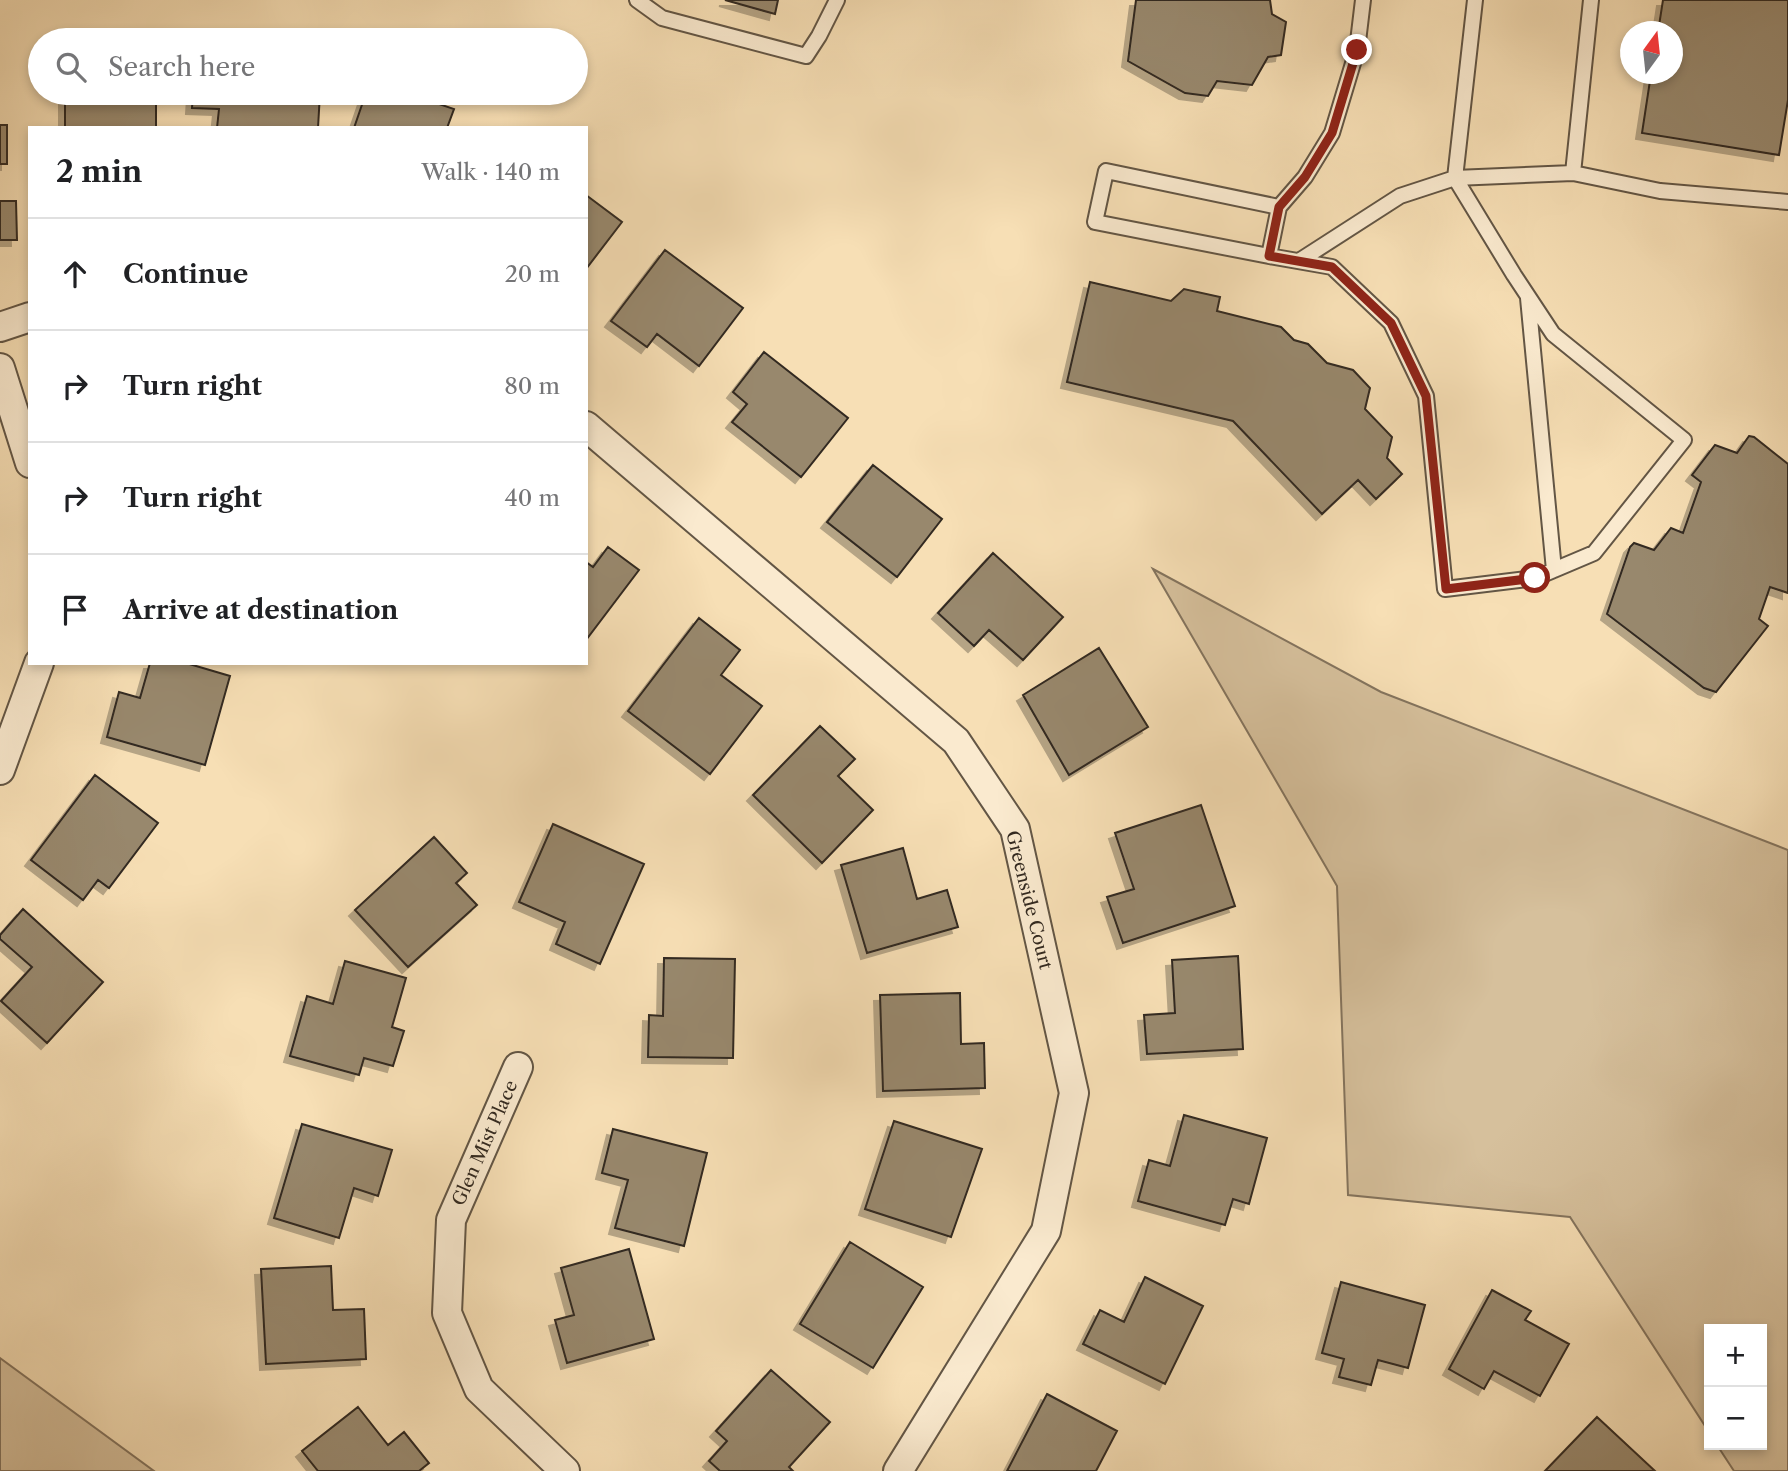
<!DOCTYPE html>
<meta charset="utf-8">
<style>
body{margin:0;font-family:"Libre Caslon Text",serif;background:#f6f6f6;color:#202124}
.controls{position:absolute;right:21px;bottom:21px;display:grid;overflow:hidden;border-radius:0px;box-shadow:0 4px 10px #0003}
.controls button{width:63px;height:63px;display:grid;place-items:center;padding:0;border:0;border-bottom:2px solid #e0e0e0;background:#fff;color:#202124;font:35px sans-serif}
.compass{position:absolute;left:1620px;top:21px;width:63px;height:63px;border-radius:50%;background:#fff;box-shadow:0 4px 10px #0003;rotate:15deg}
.stop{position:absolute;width:21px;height:21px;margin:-16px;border:5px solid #8f2418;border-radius:50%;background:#fff}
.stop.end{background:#8f2418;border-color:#fff;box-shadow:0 2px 7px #0008}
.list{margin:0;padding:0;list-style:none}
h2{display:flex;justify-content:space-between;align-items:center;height:91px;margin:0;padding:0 28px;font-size:30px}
h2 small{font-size:23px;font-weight:400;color:#757577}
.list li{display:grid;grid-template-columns:46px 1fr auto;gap:21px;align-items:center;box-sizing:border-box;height:112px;padding:0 28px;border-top:2px solid #e0e0e0}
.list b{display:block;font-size:26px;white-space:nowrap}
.list em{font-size:23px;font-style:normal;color:#757577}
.icon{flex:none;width:38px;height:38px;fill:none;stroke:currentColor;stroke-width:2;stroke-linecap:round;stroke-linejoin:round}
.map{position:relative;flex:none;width:1788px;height:1471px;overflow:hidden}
.search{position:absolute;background:#fff;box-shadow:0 4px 10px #0003;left:28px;top:28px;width:560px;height:77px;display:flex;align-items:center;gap:18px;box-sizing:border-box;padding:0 24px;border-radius:38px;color:#757577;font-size:26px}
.panel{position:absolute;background:#fff;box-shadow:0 4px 10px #0003;left:28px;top:126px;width:560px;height:539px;border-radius:0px}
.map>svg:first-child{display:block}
.green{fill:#d6c09c;stroke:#84745e;stroke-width:2}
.building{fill:#98886d;stroke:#322920;stroke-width:2;filter:url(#shadow)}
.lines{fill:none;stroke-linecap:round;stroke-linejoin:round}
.lane-casing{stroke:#635645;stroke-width:18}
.street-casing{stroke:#635645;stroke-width:32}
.lane{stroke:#faeacf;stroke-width:14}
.street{stroke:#faeacf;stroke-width:28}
.route{stroke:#8f2418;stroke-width:9}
.labels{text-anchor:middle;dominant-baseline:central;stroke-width:5;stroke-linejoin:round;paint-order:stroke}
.street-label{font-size:18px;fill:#322920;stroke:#faeacf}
</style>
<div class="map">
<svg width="1788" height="1471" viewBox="0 0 1788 1471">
<defs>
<filter id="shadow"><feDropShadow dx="-6" dy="6" stdDeviation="0" flood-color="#0004"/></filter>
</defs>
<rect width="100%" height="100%" fill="#f7dfb5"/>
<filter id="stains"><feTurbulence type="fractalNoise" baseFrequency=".00286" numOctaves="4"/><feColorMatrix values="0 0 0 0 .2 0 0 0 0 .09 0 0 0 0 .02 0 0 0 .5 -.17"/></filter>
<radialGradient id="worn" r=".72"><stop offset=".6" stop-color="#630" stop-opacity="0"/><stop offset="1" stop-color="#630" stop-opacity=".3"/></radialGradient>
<path class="green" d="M1153,569L1381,692L1788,850V1471H1734L1717,1445H1762V1329H1709V1432L1570,1217L1348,1195L1337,886Z
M0,1358L154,1471H0Z"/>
<path class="building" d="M725,0H778L775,14Z
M1136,0H1270L1272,14L1286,22L1281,55L1268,57L1252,85L1217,81L1208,96L1185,93L1128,61Z
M1663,0H1788V100L1779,155L1642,133L1651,74H1672V32H1658Z
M193,93H320L318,128H217L219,109L192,108Z
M366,93H407L454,109L447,128H354Z
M65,95H156V128H65Z
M0,125H7V164H0Z
M586,195L622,222L586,269Z
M0,201H16L17,240H0Z
M665,250L743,308L699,366L657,334L647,347L611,321Z
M1090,282L1171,301L1184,289L1220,297L1217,311L1281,327L1294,340L1308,344L1327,363L1353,370L1370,388L1365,409L1392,437L1387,458L1402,474L1376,499L1358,480L1322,514L1233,421L1067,382Z
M764,352L848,418L801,477L732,422L747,404L733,392Z
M1749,436L1754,437L1788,464V593L1770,587L1759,619L1768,626L1716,692L1704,688L1607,614L1630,547L1634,543L1654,550L1671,528L1683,533L1701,482L1692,475L1715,445L1737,453Z
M873,465L942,519L897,577L827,522Z
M608,547L639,570L586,640V562L593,567Z
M993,553L1063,617L1023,660L989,630L974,646L938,613Z
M699,618L740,650L721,675L762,706L710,774L628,711Z
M1099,648L1148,727L1069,775L1023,695Z
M150,663H186L230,676L205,765L107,737L119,692L140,698Z
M820,726L855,759L838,776L873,810L822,863L753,795Z
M95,775L158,823L109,888L98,880L83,900L31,860Z
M1201,805L1235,906L1123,943L1107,897L1134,889L1115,833Z
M553,824L644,864L600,964L556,944L565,922L519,902Z
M434,837L467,873L456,883L477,905L408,967L355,910Z
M903,848L917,899L947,890L958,927L867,953L841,865Z
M23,909L103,982L47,1043L1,1001L32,967L0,939V935Z
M1238,956L1243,1049L1147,1054L1144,1015L1175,1013L1172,960Z
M664,958L735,959L733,1058L648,1057L649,1015L663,1016Z
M345,961L406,978L392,1027L404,1031L393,1066L364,1058L359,1075L290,1056L307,996L333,1004Z
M960,993L961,1044L984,1043L985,1088L883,1091L880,995Z
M1184,1115L1267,1138L1249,1204L1233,1199L1225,1225L1138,1201L1149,1160L1170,1166Z
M894,1121L982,1149L951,1237L865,1209Z
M302,1124L392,1150L378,1196L354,1188L339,1238L274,1218Z
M613,1129L707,1153L684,1246L615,1228L628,1180L602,1173Z
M850,1242L923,1287L873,1368L800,1324Z
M629,1249L654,1339L567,1363L555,1320L574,1315L561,1268Z
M331,1266L333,1310L364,1309L366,1359L266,1364L261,1269Z
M1145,1277L1203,1306L1165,1384L1083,1344L1100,1310L1124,1322Z
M1341,1282L1425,1305L1408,1368L1378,1360L1371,1385L1339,1377L1344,1359L1322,1353Z
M1492,1290L1531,1311L1525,1320L1569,1344L1540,1396L1494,1371L1484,1389L1449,1369Z
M771,1370L830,1422L789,1467L793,1471H720L709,1461L727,1441L716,1431Z
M1047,1394L1117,1431L1096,1471H1007Z
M358,1407L388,1445L404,1432L429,1463L419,1471H318L302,1451Z
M1597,1417L1655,1471H1545Z"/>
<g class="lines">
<defs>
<path id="lane" d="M637,0L662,18L806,56L819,36L837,0
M1573,173L1660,191L1788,202
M1279,207L1106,171L1095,222L1269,256L1279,207L1305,177L1332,133L1357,50L1363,0
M1269,256L1332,267L1391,323L1426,396L1445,589L1535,578L1594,553L1684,440L1553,334L1514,275L1455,178L1475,0
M1299,261L1400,196L1455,178L1573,173L1591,0
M1528,298L1554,570"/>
<path id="street" d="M0,327L30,317
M0,368L30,463
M586,426L956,741L1015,829L1074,1093L1046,1231L898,1471
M0,770L39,663
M518,1067L451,1220L447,1313L479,1389L565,1471"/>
</defs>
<use href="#lane" class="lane-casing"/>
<use href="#street" class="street-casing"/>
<use href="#lane" class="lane"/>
<use href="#street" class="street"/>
</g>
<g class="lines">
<path class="route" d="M1357,50L1332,133L1305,177L1279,207L1269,256L1332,267L1391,323L1426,396L1446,589L1535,578"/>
</g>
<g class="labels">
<g class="street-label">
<text transform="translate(1029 900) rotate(76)">Greenside Court</text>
<text transform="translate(485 1143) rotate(-66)">Glen Mist Place</text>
</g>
</g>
<rect width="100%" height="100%" filter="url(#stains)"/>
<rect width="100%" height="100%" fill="url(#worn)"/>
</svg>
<div class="controls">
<button>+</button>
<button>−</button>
</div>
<svg class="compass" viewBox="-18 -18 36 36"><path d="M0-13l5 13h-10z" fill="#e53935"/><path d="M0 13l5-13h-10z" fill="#757577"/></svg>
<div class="stop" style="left:1535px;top:578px"></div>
<div class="stop end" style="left:1357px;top:50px"></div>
<div class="search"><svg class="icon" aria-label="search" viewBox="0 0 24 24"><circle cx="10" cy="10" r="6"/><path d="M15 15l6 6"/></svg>Search here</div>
<section class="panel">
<h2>2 min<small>Walk · 140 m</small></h2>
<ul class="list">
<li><svg class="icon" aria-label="ahead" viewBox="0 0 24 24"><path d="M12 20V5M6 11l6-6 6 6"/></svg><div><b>Continue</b></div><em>20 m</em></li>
<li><svg class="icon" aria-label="right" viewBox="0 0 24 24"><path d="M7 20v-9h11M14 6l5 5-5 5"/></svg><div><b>Turn right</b></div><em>80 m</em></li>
<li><svg class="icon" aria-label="right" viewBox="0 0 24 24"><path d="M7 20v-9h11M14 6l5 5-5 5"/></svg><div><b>Turn right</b></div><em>40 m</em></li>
<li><svg class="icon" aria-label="arrive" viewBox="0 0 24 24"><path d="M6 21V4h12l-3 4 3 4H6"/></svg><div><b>Arrive at destination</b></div></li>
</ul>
</section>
</div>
